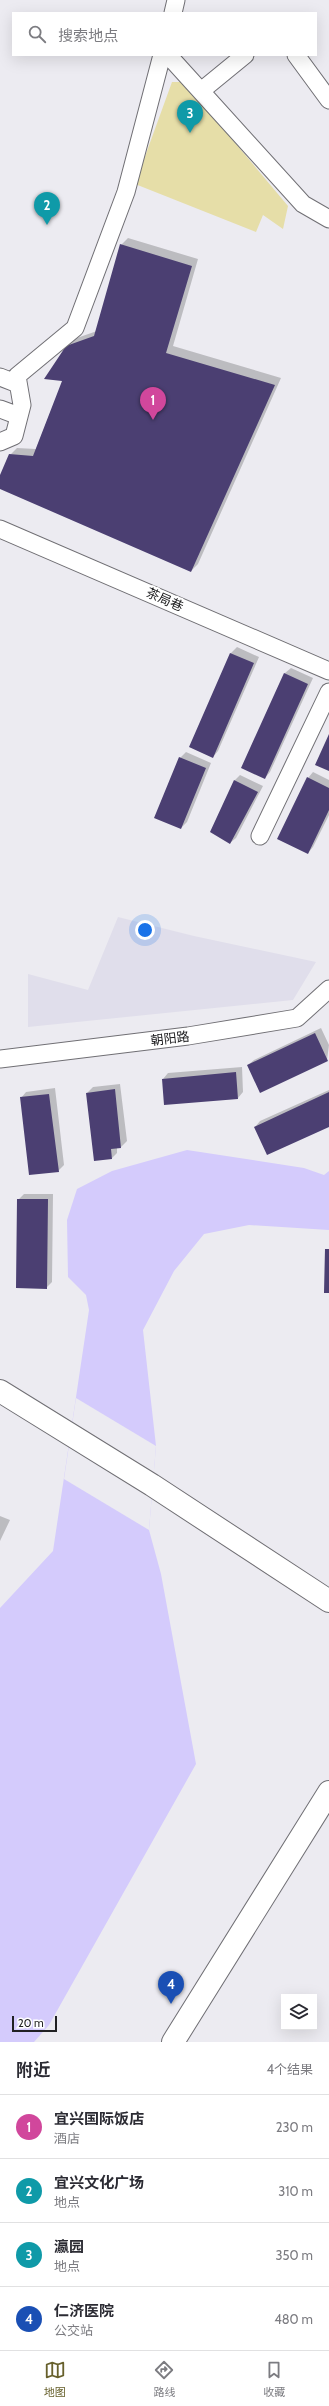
<!DOCTYPE html>
<html lang="zh">
<meta charset="utf-8">
<style>
body{margin:0;font-family:Cabin,"Noto Sans SC",sans-serif;background:#f2f2f3;color:#2b2b33}
.controls{position:absolute;right:12px;bottom:12px;display:grid;overflow:hidden;border-radius:0px;box-shadow:0 4px 16px #0002}
.controls button{width:36px;height:36px;display:grid;place-items:center;padding:0;border:0;border-bottom:1px solid #e1e1e2;background:#fff;color:#2b2b33;font:20px sans-serif}
.scale{position:absolute;left:12px;bottom:10px;width:45px;box-sizing:border-box;padding-left:4px;border:2px solid #212123;border-top:0;font-size:11px;line-height:14px;white-space:nowrap;color:#212123;-webkit-text-stroke:3px #fff;paint-order:stroke}
.you{position:absolute;left:145px;top:930px;width:14px;height:14px;margin:-10px;border:3px solid #fff;border-radius:50%;background:#1a73e8;box-shadow:0 0 0 6px #1a73e833}
.badge{display:grid;place-items:center;width:26px;height:26px;border-radius:50%;background:#67602c;color:#fff;font-size:13px;font-weight:700}
.pin{position:absolute;translate:-50% -33px;filter:drop-shadow(0 1px 2px #0008)}
.pin::after{content:'';position:absolute;top:21px;width:14px;height:12px;background:inherit;clip-path:polygon(0 0,100% 0,50% 100%)}
.list{margin:0;padding:0;list-style:none}
h2{display:flex;justify-content:space-between;align-items:center;height:52px;margin:0;padding:0 16px;font-size:17px}
h2 small{font-size:13px;font-weight:400;color:#7c7c81}
.list li{display:grid;grid-template-columns:26px 1fr auto;gap:12px;align-items:center;box-sizing:border-box;height:64px;padding:0 16px;border-top:1px solid #e1e1e2}
.list b{display:block;font-size:15px;white-space:nowrap}
.list p{margin:0;font-size:13px;white-space:nowrap;color:#7c7c81}
.list em{font-size:13px;font-style:normal;color:#7c7c81}
.icon{flex:none;width:22px;height:22px;fill:none;stroke:currentColor;stroke-width:2;stroke-linecap:round;stroke-linejoin:round}
.map{position:relative;flex:none;width:329px;height:2042px;overflow:hidden}
.search{position:absolute;background:#fff;box-shadow:0 4px 16px #0002;left:12px;right:12px;top:12px;height:44px;display:flex;align-items:center;gap:10px;box-sizing:border-box;padding:0 14px;border-radius:0px;color:#7c7c81;font-size:15px}
.sheet{height:308px;background:#fff}
nav{display:flex;justify-content:space-around;align-items:center;box-sizing:border-box;height:56px;border-top:1px solid #e1e1e2;background:#fff;font-size:11px;color:#7c7c81}
nav a{display:grid;justify-items:center;gap:2px}
nav .on{color:#67602c}
.map>svg:first-child{display:block}
.built{fill:#e0deeb}
.green{fill:#e6dea8}
.water{fill:#d4cbfc}
.pier{fill:#ecebf1}
.shadow{fill:#0003}
.building{fill:#4b3f72}
.lines{fill:none;stroke-linecap:round;stroke-linejoin:round}
.minor-casing{stroke:#706f74;stroke-width:19}
.secondary-casing{stroke:#706f74;stroke-width:24}
.minor{stroke:#fff;stroke-width:17}
.secondary{stroke:#fff;stroke-width:22}
.labels{text-anchor:middle;dominant-baseline:central;stroke-width:4;stroke-linejoin:round;paint-order:stroke}
.street-label{font-size:13px;fill:#212123;stroke:#fff}
</style>
<div class="map">
<svg width="329" height="2042" viewBox="0 0 329 2042">
<rect width="100%" height="100%" fill="#ecebf1"/>
<path class="built" d="M118,917L194,936L316,962L293,1000L28,1027V974L88,990Z"/>
<path class="green" d="M172,82H184L288,206L283,229L263,215L256,232L135,184Z"/>
<path class="water" d="M187,1150L304,1168L324,1175L329,1171V1230L249,1225L204,1234L174,1271L143,1330L156,1446L149,1530L161,1574L196,1764L49,2025L34,2042H0V1608L53,1551L89,1310L86,1295L68,1277L67,1220L77,1189L112,1171Z"/>
<path class="pier" d="M76,1398L156,1446L149,1530L64,1479Z"/>
<path class="shadow" d="M128,238L198,259L173,346L281,378L198,564L191,571L0,488V478L10,455L17,448L36,449L63,381L67,346L74,339L97,331L121,245Z
M237,647L259,657L218,751L213,757L190,747L231,653Z
M291,668L313,678L270,772L265,778L243,768L285,673Z
M186,752L211,763L187,822L181,828L180,758Z
M313,772L329,780V815L313,847L308,853V778Z
M240,775L263,786L236,838L230,843L235,780Z
M321,1028L329,1045L327,1060L248,1065L254,1060Z
M242,1067L243,1092L238,1098L163,1079L168,1073Z
M120,1084L127,1141L121,1147L117,1148V1153L112,1158L87,1093L93,1087Z
M55,1088L64,1165L58,1171L21,1098L26,1092Z
M329,1090V1126L255,1127L260,1121Z
M24,1194H53L52,1282L46,1288L18,1200Z
M0,1516L10,1520L0,1541Z"/>
<path class="building" d="M120,244L192,266L166,353L275,385L191,572L0,489V475L9,454L33,456L62,381L44,379L66,346L94,336Z
M230,653L254,663L213,758L189,747Z
M284,673L308,684L265,779L241,768Z
M329,734V771L315,765Z
M179,757L206,768L181,829L154,818Z
M307,777L329,788V810L308,854L277,839Z
M234,780L258,792L230,844L210,832Z
M315,1033L328,1061L260,1093L247,1065Z
M236,1072L238,1099L164,1105L162,1079Z
M115,1089L121,1148L111,1149L112,1159L94,1161L86,1093Z
M329,1092V1127L267,1155L254,1127Z
M49,1094L59,1172L29,1175L20,1097Z
M17,1199H48L47,1289L16,1288Z
M325,1249H329V1293H324Z"/>
<g class="lines">
<defs>
<path id="minor" d="M173,13L176,0
M168,55L303,204L329,219
M296,55L329,100
M201,91L245,55
M0,377L18,384
M0,409L19,416
M0,442L14,436L22,405L17,376L75,328L126,192L162,55
M0,529L329,671
M260,836L329,692
M0,1059L188,1036L297,1018L329,989"/>
<path id="secondary" d="M0,1391L152,1485L329,1601
M173,2042L329,1792"/>
</defs>
<use href="#minor" class="minor-casing"/>
<use href="#secondary" class="secondary-casing"/>
<use href="#minor" class="minor"/>
<use href="#secondary" class="secondary"/>
</g>
<g class="labels">
<g class="street-label">
<text transform="translate(165 599) rotate(24)">茶局巷</text>
<text transform="translate(170 1038) rotate(-7)">朝阳路</text>
</g>
</g>
</svg>
<div class="controls">
<button><svg class="icon" aria-label="layers" viewBox="0 0 24 24"><path d="M12 4l9 5-9 5-9-5zM3 14l9 5 9-5"/></svg></button>
</div>
<div class="scale">20 m</div>
<div class="you"></div>
<div class="pin badge" style="left:153px;top:420px;background:#d1479c">1</div>
<div class="pin badge" style="left:47px;top:225px;background:#0f9aa8">2</div>
<div class="pin badge" style="left:190px;top:133px;background:#0f9aa8">3</div>
<div class="pin badge" style="left:171px;top:2004px;background:#1a4fb4">4</div>
<div class="search"><svg class="icon" aria-label="search" viewBox="0 0 24 24"><circle cx="10" cy="10" r="6"/><path d="M15 15l6 6"/></svg>搜索地点</div>
</div>
<section class="sheet">
<h2>附近<small>4个结果</small></h2>
<ul class="list">
<li><span class="badge" style="background:#d1479c">1</span><div><b>宜兴国际饭店</b><p>酒店</p></div><em>230 m</em></li>
<li><span class="badge" style="background:#0f9aa8">2</span><div><b>宜兴文化广场</b><p>地点</p></div><em>310 m</em></li>
<li><span class="badge" style="background:#0f9aa8">3</span><div><b>瀛园</b><p>地点</p></div><em>350 m</em></li>
<li><span class="badge" style="background:#1a4fb4">4</span><div><b>仁济医院</b><p>公交站</p></div><em>480 m</em></li>
</ul>
</section>
<nav>
<a class="on"><svg class="icon" aria-label="map" viewBox="0 0 24 24"><path d="M3 6l6-2 6 2 6-2v14l-6 2-6-2-6 2zM9 4v14M15 6v14"/></svg>地图</a>
<a><svg class="icon" aria-label="directions" viewBox="0 0 24 24"><path d="M12 3l9 9-9 9-9-9zM9 14v-3h6M13 9l2 2-2 2"/></svg>路线</a>
<a><svg class="icon" aria-label="saved" viewBox="0 0 24 24"><path d="M7 4h10v16l-5-4-5 4z"/></svg>收藏</a>
</nav>
